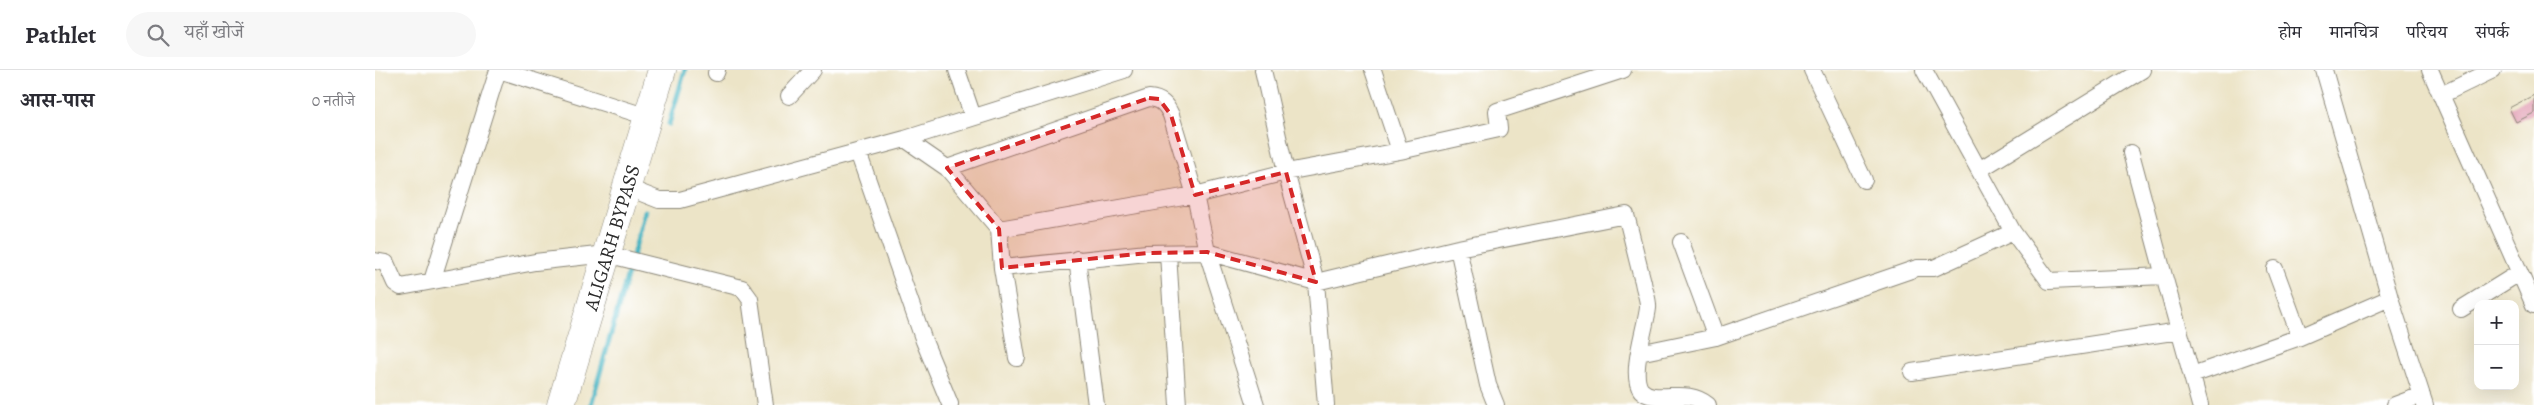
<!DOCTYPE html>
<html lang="hi">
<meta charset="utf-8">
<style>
body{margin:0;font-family:Alegreya,"Noto Serif Devanagari",serif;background:#f7f7f7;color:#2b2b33}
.controls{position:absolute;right:15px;bottom:15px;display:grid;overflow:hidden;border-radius:10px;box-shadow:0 5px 20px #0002}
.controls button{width:45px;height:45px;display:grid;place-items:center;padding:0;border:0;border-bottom:1px solid #e1e1e2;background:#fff;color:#2b2b33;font:25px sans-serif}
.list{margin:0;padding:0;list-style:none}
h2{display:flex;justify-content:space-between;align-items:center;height:65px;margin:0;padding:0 20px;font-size:21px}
h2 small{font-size:16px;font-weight:400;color:#7c7c81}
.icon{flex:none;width:28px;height:28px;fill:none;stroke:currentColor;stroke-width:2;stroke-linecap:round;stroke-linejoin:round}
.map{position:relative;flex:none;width:2159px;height:335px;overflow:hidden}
header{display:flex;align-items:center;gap:30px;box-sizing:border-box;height:70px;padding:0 25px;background:#fff;border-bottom:1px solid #e1e1e2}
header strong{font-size:24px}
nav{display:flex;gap:28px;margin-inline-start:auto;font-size:18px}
.search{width:350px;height:45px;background:#f7f7f7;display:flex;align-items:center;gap:12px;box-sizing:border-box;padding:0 18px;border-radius:28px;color:#7c7c81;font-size:19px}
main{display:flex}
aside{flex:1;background:#fff}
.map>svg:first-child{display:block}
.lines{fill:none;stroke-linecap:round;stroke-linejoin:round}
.stream{stroke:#45b3c1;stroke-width:5}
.building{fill:#e19db2}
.minor-casing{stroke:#8c8879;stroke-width:18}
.trunk-casing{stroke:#8c8879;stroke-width:29}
.minor{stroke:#fff;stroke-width:16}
.trunk{stroke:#fff;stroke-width:28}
.marked{fill:#d62828;fill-opacity:0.2;stroke:#d62828;stroke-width:4;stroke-dasharray:10 6;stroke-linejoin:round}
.labels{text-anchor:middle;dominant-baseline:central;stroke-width:4.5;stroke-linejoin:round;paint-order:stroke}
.street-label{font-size:20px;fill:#2b2b2b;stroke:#fff}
</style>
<header>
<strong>Pathlet</strong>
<div class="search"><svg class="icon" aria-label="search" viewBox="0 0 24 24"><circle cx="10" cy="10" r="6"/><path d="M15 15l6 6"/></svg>यहाँ खोजें</div>
<nav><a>होम</a><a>मानचित्र</a><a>परिचय</a><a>संपर्क</a></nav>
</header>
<main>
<aside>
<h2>आस-पास<small>0 नतीजे</small></h2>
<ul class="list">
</ul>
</aside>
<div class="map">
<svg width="2159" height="335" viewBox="0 0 2159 335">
<rect width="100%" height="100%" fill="#fff"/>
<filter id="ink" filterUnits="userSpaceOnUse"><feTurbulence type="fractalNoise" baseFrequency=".02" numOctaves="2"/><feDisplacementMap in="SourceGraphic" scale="10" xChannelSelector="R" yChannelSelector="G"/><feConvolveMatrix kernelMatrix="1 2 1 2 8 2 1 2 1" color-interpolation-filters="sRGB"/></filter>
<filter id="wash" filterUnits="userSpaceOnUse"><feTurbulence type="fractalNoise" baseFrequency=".0096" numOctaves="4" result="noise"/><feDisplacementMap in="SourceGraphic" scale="20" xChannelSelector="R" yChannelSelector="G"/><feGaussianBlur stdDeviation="1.12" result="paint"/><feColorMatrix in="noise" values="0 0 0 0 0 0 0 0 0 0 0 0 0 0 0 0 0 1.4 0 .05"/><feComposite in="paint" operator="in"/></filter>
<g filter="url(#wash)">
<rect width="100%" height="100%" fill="#ece4c7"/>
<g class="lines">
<path class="stream" d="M294,54L310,0
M257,189L270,141
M216,335L253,203"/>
</g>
<g id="blocks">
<path class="building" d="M2159,25V43L2141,52L2134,38Z"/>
</g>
</g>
<g filter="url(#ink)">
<use href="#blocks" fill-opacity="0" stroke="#8c8879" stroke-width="1"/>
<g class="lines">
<defs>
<path id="minor" d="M124,0L273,47
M582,0L598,47
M888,0L911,102L941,212L951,335
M998,0L1025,81
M1437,0L1489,110
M1549,0L1638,162L1674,211L1789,206L1825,335
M1949,0L2015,228L2050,335
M2055,0L2159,235
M341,3L342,0
M2066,25L2118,0
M414,26L438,0
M530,69L572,98L624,159L627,198L642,288
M483,82L549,271L575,334
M1756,83L1789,206
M572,98L774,28C786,29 791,34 796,45L820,125L832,182L881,335
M1604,100L1767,0
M251,117L284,130H305L530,69L749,0
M624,159L820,125L911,102L1025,81L1124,59L1122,41L1248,0
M1306,172L1341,267
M1083,178L1113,315L1121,335
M793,184L803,335
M702,189L721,335
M0,191L11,193L20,213L26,217L160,192L231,184L367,218L375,229L390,335
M627,198L772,183L832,182L941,212L1083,178L1251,145C1257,167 1262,190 1268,212C1269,220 1274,230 1273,238C1271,257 1254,304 1266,320C1280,335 1311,316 1333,335
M1900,199L1925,267
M57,211L123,0
M2086,239L2144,203
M1264,283L1341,267L1542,198H1559L1638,162
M1537,302L1804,261
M1817,305L1925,267L2015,228
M2020,335L2047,325"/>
<g id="trunk">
<path id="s1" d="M186,335L287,0"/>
</g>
</defs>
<use href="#minor" class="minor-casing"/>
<use href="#trunk" class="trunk-casing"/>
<use href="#minor" class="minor"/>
<use href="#trunk" class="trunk"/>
</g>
</g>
<path class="marked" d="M774,28L784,29L796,45L820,125L911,102L941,212L832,182L772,183L627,198L624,159L572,98Z"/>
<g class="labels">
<g class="street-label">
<text stroke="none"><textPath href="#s1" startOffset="175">ALIGARH BYPASS</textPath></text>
</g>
</g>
</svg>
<div class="controls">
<button>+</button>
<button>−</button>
</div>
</div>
</main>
